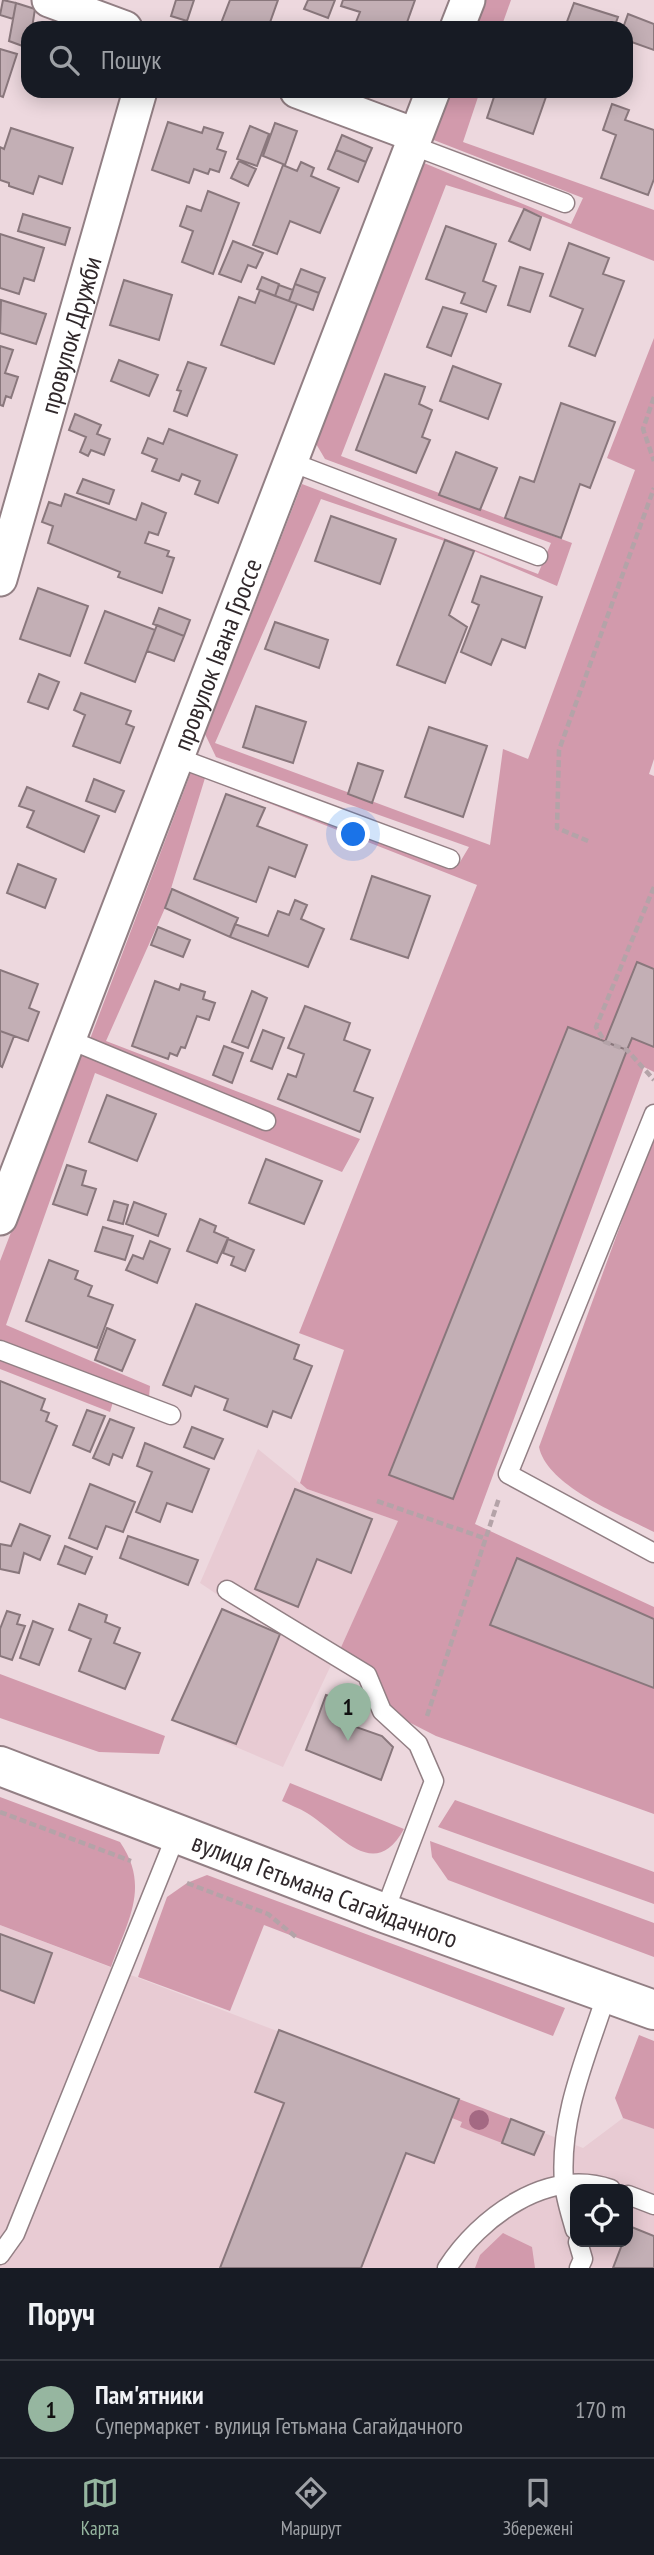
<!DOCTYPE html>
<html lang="uk">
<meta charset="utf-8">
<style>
body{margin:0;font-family:"PT Sans Narrow",sans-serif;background:#20242c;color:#f1f3f6}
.controls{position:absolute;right:21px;bottom:21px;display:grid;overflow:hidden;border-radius:14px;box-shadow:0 4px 18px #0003}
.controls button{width:63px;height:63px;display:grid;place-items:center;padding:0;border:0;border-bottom:2px solid #363941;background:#171b24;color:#f1f3f6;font:35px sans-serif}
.you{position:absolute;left:354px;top:835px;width:24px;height:24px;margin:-18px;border:5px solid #fff;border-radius:50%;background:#1a73e8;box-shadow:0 0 0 10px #1a73e833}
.badge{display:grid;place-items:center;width:46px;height:46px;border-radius:50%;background:#96b6a0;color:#111;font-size:23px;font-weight:700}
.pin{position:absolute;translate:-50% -58px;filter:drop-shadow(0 2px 4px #0008)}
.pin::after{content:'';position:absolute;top:37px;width:24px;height:21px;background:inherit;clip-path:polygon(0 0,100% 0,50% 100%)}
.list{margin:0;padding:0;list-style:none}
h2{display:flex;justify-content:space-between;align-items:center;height:91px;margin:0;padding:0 28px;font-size:30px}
h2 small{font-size:23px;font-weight:400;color:#9ea1a6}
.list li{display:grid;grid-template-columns:46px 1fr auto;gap:21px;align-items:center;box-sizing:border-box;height:98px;padding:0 28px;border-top:2px solid #363941}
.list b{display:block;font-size:26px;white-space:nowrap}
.list p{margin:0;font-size:23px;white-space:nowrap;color:#9ea1a6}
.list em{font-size:23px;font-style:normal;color:#9ea1a6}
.icon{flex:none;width:38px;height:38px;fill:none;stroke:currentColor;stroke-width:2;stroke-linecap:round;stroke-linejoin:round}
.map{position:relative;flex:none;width:654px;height:2268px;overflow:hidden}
.search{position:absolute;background:#171b24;box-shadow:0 4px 18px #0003;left:21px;right:21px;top:21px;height:77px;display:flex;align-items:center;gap:18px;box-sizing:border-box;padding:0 24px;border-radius:21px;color:#9ea1a6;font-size:26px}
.sheet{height:189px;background:#171b24}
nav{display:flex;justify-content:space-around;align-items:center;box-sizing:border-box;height:98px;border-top:2px solid #363941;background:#171b24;font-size:19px;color:#9ea1a6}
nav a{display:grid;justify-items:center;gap:4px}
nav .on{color:#96b6a0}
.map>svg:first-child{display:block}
.built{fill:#e8cbd3;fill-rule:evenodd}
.green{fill:#d29aac}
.building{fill:#c3afb5;stroke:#89777c;stroke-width:2}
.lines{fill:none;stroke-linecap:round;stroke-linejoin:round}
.lane-casing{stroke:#927f84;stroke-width:21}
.street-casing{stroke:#927f84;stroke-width:37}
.secondary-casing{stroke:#927f84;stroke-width:42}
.path{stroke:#b4a3a8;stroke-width:4.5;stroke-dasharray:7 3.5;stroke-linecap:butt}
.lane{stroke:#fff;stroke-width:18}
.street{stroke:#fff;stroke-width:33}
.secondary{stroke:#fff;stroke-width:38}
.tree{fill:#a46983}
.labels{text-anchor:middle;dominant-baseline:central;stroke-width:6;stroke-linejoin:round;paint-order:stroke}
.street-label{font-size:26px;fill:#30282b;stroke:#fbe6eb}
</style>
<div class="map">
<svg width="654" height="2268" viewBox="0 0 654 2268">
<rect width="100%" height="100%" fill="#edd8de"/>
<path class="built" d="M258,1449L307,1489L399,1521L338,1654L257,1621L200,1583Z
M222,1609L280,1634L332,1663L283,1767L172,1720Z
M0,1925L583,2148L623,2118L654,2129V2268H0ZM575,2189H628V2242H575Z"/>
<path class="green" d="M479,0H511L501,28H468Z
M444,91H480L463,142L654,210V261L524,209L446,185L341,456L572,543L557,586L474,551L321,499L215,743L490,845L503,749L528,759L635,470L607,458L654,338V759L649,774L654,776V969L637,962L605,1042L568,1028L389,1474L453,1499L632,1038L654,1047V1072L644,1067L475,1524L654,1607V1619L517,1558L490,1624L654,1688V1814L436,1736L391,1713L338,1654L398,1521L307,1489L300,1483L344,1350L299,1333L477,885L205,778L165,908L106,1041L360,1139L342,1172L95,1073L6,1325L150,1386L149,1397L0,1340V1261L81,1050L271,1129L276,1119L90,1039L193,767L457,867L469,847L216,757L205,734L302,484L538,574L551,543L325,459L315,442L424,163L571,224L583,198L426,137Z
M652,1139L654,1140V1532C621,1515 547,1486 539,1447Z
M0,1358L113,1402L110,1412L0,1369Z
M0,1674L165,1736L159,1754L99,1752L0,1718Z
M290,1783L404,1829C374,1883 341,1834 307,1813C299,1808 290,1805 282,1801Z
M0,1797L120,1842C151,1887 127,1922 111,1967L0,1925Z
M455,1800L654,1872V1904L438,1827Z
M430,1841L654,1923V1957L448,1880L432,1857Z
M207,1875L565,2008L553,2036L264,1925L230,2011L138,1977L167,1897L187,1883Z
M639,2035L654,2041V2129L623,2118L615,2098Z
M459,2099L511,2119L502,2143L460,2127L462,2122L452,2118Z
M503,2233L532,2247L535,2268H475L480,2255Z"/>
<path class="building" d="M3,0L16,3L13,19L0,15Z
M176,0H194L187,21L171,16Z
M230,0H278L268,28H226L220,26Z
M308,0H335L328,18L304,9Z
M343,0H415L405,28H340L342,23L354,27L360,12L341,6Z
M16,3L35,9L32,28H28V48L9,41Z
M574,3L618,17L614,28L565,27Z
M628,14L654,24V50L626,40V28H623Z
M0,49L17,54L3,97L0,96Z
M496,91H548L533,134L487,118Z
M612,104L629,110L625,120L654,130V179L648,195L601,178L616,135L603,130Z
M168,122L202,133L204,127L223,133L217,149L226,152L219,172L210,169L208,174L194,169L189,183L152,170Z
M275,123L297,131L285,165L263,156Z
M250,126L269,134L257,166L237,159Z
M11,128L73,148L62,184L39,176L33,194L9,186V183L0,180V147L4,149Z
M342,135L372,148L366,162L336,150Z
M336,150L366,162L358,182L328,169Z
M239,161L256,169L248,186L231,178Z
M301,162L314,168L311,176L339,188L320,233L290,221L277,254L253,245L283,165L297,171Z
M208,191L239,203L213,274L182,262L193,231L180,226L187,206L201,211Z
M524,209L541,217L530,250L509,241Z
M23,214L70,228L65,245L18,231Z
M446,226L496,244L483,281L496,286L486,312L461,303L465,293L426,279Z
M0,234L44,248L34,281L24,278L19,294L0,288Z
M233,241L263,253L256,268L248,265L241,282L219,274Z
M569,243L609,258L603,274L624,281L595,356L569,346L583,309L550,296Z
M520,267L543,274L530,312L508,305Z
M301,269L325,278L319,293L295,284Z
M262,277L279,284L275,296L257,289Z
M124,280L172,295L159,340L110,325Z
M295,284L319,293L313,310L289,301Z
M279,285L293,290L289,301L275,296Z
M260,290L297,304L274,364L221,345L239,297L255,303Z
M1,300L46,314L36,344L0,333Z
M443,307L467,314L451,356L427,347Z
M0,346L13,350L5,373L18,377L11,398L6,396L3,406L0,405Z
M119,360L158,375L149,396L111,381Z
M188,362L206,368L187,416L174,411L181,391L177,390Z
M453,366L501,384L488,419L440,401Z
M385,374L425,387L419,404L432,410L422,437L430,440L416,473L356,450Z
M561,403L615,422L590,488L580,484L561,538L505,518L520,477L534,482Z
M75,414L101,425L97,434L110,439L104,455L91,450L88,456L80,452L86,437L69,430Z
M169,429L237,455L218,503L195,494L200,481L182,474L179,481L152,471L157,459L142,453L148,438L163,444Z
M456,452L497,468L480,510L439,495Z
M83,479L114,490L109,504L77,493Z
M65,494L136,520L142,503L166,513L158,535L149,532L145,543L169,551L167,556L174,558L162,593L118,577L120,572L48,543L53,526L42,522L49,502L61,506Z
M331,516L396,539L380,584L315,561Z
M445,540L474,551L449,615L467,627L445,683L397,665Z
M481,576L542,597L525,648L502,639L491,665L461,652L479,605L472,602Z
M38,588L88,606L70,656L20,639Z
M159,608L190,620L184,636L153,624Z
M105,611L155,630L135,682L85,663Z
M275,622L328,640L319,668L265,649Z
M157,625L184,636L174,661L147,651Z
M39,674L59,682L48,709L28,702Z
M81,693L131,711L126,724L134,727L120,763L73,746L85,715L74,710Z
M256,706L306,722L293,763L243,747Z
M429,727L487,746L463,817L405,797Z
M358,763L383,771L372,803L348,794Z
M94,779L124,791L115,812L86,801Z
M27,787L99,816L84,852L27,827L34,811L19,806Z
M226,794L265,808L257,826L307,845L295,877L269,867L256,902L194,879Z
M18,864L56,879L45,908L7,893Z
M372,876L430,896L408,958L351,939Z
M172,889L238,918L230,937L165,908Z
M295,900L307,905L301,919L324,929L308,967L230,937L235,924L268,936L278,911L289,915Z
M158,927L190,940L183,957L151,945Z
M637,962L654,969V1047L632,1038L627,1050L605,1042Z
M0,970L38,984L29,1008L39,1012L28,1041L0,1031Z
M155,981L179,990L181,984L205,992L203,999L215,1003L209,1020L197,1016L185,1048L181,1047L177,1056L170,1053L168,1059L132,1046Z
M252,991L267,998L248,1048L232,1042Z
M305,1006L350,1023L344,1040L370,1050L354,1091L373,1098L360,1132L278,1099L288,1074L296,1077L304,1054L288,1048Z
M568,1027L627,1050L453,1499L389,1475Z
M263,1030L284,1038L272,1069L251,1061Z
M0,1031L14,1036L2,1067L0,1066Z
M224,1046L243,1053L232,1083L213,1075Z
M107,1095L156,1114L137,1161L89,1142Z
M266,1159L322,1181L304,1224L249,1203Z
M67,1165L86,1171L82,1185L96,1189L87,1215L53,1204Z
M114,1201L128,1205L123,1224L108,1220Z
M134,1202L166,1214L158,1236L126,1224Z
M200,1219L216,1226L214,1232L228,1238L217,1263L187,1251Z
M103,1227L133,1236L125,1260L95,1251Z
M228,1239L254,1250L245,1271L231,1265L234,1257L223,1253Z
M150,1241L170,1249L157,1283L126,1270L133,1255L143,1259Z
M49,1260L78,1271L75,1279L92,1286L88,1296L113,1305L97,1348L26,1321Z
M196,1304L299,1345L294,1359L312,1366L291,1418L273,1411L267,1427L224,1410L228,1399L195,1386L191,1396L163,1385Z
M107,1328L135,1340L122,1371L95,1360Z
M0,1381L45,1399L41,1410L49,1413L46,1421L57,1426L30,1493L0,1481Z
M87,1410L105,1416L90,1452L73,1445Z
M110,1419L134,1428L122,1458L113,1454L109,1465L93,1458Z
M192,1427L223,1439L214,1459L184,1447Z
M145,1443L209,1469L192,1512L167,1503L160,1522L136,1512L152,1472L137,1466Z
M90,1484L135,1502L123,1532L106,1526L97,1549L69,1538Z
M295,1489L372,1519L351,1573L317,1559L298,1607L255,1589Z
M20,1524L50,1536L40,1560L24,1553L19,1573L0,1569V1544L11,1546Z
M128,1536L198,1560L188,1585L120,1558Z
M65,1546L92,1557L85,1574L58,1564Z
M517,1558L654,1619V1688L490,1625Z
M79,1604L107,1615L105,1622L120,1628L114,1643L140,1653L125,1689L79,1671L91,1639L69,1630Z
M222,1609L280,1634L236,1744L172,1720Z
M7,1611L20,1615L17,1624L25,1626L12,1660L0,1656V1629Z
M33,1621L53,1629L39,1665L20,1658Z
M326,1695L360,1707L353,1726L382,1736L393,1747L381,1780L306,1750Z
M0,1934L52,1953L34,2003L0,1990Z
M279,2030L459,2099L434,2163L406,2153L361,2268H220L284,2103L255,2092Z
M511,2119L544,2132L534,2155L502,2143Z
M629,2226L654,2236V2268H613L623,2242H628Z"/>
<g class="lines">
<defs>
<path id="lane" d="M411,145L565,203
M291,462L538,556
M176,757L450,859
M68,1039L266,1121
M654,1114L508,1474L654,1553
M0,1350L171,1415
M227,1590L367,1675L382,1711L418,1744L434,1781L384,1913
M628,2195L654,2205
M575,2230C571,2215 565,2198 564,2183C559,2116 587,2055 607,1993
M578,2242L583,2259L579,2268
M0,2255L15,2234L177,1833
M447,2268C479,2218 547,2167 611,2189"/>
<g id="street">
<path d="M49,0L125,28"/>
<path d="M457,28L468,0"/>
<path d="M297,91L415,135"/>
<path id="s1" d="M0,579L140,91"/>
<path id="s2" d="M0,1218L433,91"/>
</g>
<g id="secondary">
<path id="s3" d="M0,1766L384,1913L654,2010"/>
</g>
</defs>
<use href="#lane" class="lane-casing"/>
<use href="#street" class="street-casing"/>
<use href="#secondary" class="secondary-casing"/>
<path class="path" d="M654,397L643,429L654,461
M588,841L557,828L559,750L654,488
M654,887L596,1027L605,1042L627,1050L654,1080
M377,1501L484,1538
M427,1716L499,1498
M0,1812L131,1861
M187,1883L268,1914L297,1938"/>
<use href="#lane" class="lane"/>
<use href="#street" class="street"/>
<use href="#secondary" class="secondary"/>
</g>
<circle class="tree" cx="479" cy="2120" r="10"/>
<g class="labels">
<g class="street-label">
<text stroke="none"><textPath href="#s1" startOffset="254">провулок Дружби</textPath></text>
<text stroke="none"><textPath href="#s2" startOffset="604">провулок Івана Гроссе</textPath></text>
<text stroke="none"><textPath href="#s3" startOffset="348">вулиця Гетьмана Сагайдачного</textPath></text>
</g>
</g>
</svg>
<div class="controls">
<button><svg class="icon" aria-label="locate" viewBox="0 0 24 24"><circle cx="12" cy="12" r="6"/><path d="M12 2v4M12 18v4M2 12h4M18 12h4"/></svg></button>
</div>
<div class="you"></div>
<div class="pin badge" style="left:348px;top:1741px">1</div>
<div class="search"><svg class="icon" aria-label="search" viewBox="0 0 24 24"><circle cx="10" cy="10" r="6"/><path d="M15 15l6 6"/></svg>Пошук</div>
</div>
<section class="sheet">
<h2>Поруч<small></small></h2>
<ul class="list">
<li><span class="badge">1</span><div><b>Пам'ятники</b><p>Супермаркет · вулиця Гетьмана Сагайдачного</p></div><em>170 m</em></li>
</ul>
</section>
<nav>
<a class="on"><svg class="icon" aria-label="map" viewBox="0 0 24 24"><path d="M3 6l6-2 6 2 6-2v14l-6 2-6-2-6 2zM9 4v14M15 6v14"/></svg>Карта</a>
<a><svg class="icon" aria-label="directions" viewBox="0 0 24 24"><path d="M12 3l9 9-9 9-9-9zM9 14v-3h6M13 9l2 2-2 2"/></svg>Маршрут</a>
<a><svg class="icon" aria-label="saved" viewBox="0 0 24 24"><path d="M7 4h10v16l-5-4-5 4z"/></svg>Збережені</a>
</nav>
